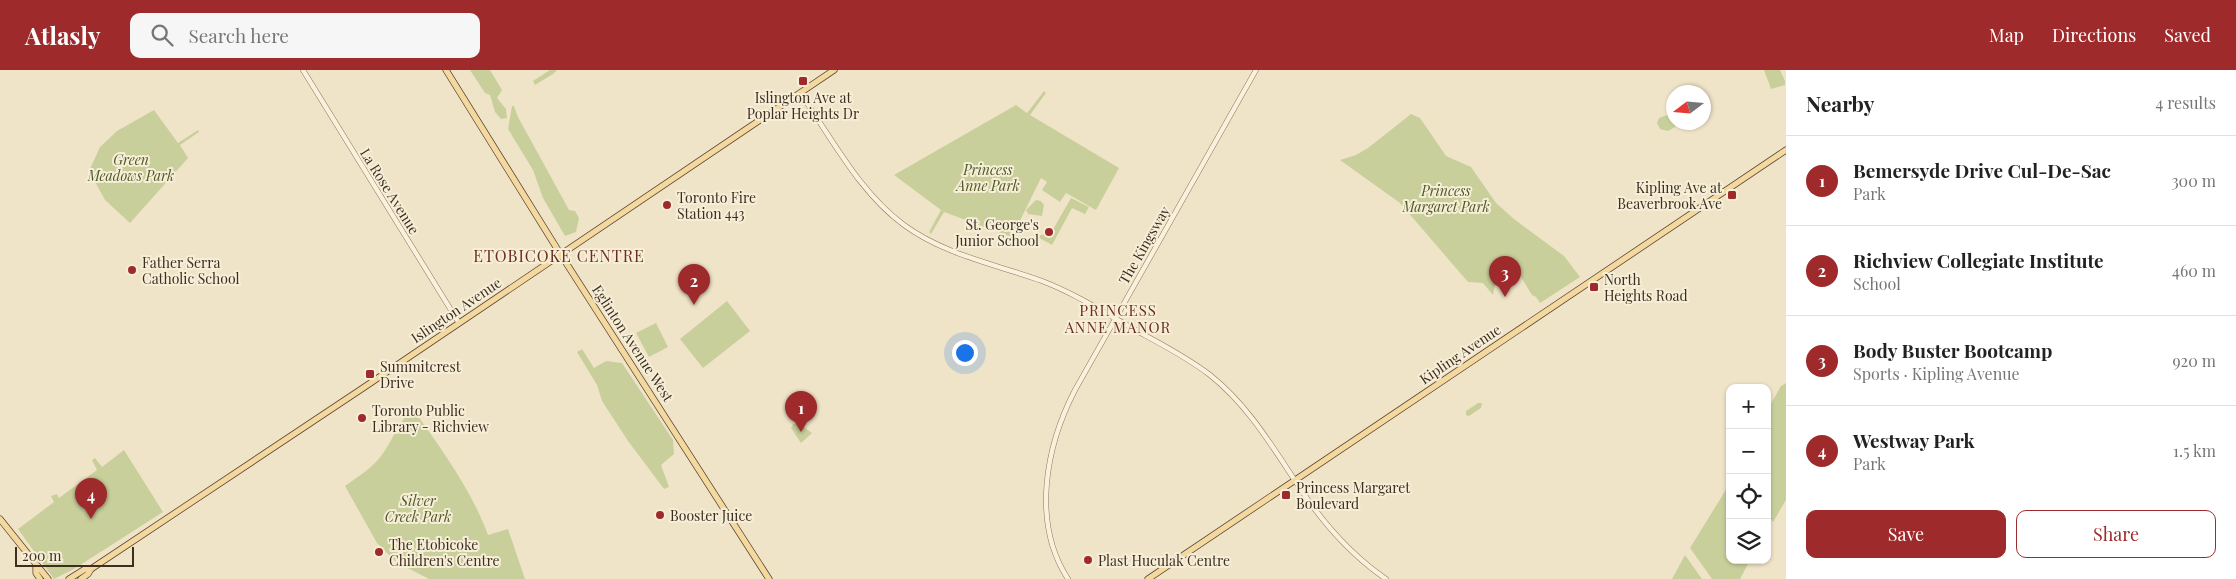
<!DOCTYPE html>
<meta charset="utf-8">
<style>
body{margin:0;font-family:"Playfair Display",serif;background:#f6f6f6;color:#222}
.controls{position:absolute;right:15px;bottom:15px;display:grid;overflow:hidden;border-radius:10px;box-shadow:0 1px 4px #0004}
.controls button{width:45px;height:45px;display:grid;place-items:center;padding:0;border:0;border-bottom:1px solid #e0e0e0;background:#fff;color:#222;font:25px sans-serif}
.compass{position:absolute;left:1666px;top:15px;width:45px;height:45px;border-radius:50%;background:#fff;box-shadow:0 1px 4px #0004;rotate:254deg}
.scale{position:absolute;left:15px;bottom:12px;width:119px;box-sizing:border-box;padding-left:5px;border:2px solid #3d2e20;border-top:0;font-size:14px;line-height:18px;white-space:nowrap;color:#3d2e20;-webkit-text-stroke:4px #f7eed8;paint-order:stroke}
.you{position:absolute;left:964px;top:282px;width:18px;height:18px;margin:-12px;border:4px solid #fff;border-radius:50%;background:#1a73e8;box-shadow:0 0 0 8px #1a73e833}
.badge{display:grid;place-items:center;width:32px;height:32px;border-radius:50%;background:#9e2a2b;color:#fff;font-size:16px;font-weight:700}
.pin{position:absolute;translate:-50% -41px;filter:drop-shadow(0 1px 2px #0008)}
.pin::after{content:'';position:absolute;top:26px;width:18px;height:15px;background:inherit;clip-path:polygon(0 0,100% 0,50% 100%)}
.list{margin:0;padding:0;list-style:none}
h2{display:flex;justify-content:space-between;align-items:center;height:65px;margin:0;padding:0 20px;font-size:21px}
h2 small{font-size:16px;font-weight:400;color:#767676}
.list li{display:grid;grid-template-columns:32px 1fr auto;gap:15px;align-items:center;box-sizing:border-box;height:90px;padding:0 20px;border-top:1px solid #e0e0e0}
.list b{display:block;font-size:19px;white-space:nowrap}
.list p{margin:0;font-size:16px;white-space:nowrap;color:#767676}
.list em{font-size:16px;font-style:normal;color:#767676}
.actions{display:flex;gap:10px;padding:15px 20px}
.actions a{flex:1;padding:11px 0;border:1px solid #9e2a2b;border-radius:10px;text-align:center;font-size:18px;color:#9e2a2b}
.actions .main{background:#9e2a2b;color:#fff}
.icon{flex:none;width:28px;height:28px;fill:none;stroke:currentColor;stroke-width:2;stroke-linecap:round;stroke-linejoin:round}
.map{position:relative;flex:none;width:1786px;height:509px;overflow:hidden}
header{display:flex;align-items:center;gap:30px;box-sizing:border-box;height:70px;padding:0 25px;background:#9e2a2b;color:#fff}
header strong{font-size:24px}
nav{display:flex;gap:28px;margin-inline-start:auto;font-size:18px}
.search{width:350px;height:45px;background:#f6f6f6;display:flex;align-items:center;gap:12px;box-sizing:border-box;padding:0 18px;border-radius:10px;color:#767676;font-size:19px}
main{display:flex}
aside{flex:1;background:#fff}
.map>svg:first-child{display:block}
.green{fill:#c9cf9b}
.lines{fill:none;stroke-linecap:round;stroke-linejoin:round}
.minor-casing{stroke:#8d765c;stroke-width:5.5}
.major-casing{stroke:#5b4430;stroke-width:7}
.minor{stroke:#faf1dc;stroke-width:4.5}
.major{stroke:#f3d9a0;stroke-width:5.5}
.poi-dot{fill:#9e2a2b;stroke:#f7eed8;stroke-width:2}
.labels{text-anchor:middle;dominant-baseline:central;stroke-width:4;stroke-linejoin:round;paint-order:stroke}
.poi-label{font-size:14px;fill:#3d2e20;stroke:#f7eed8;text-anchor:start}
.park-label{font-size:14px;font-style:italic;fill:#4d5a26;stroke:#f7eed8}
.street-label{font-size:14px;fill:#3d2e20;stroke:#f7eed8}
.neighbourhood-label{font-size:15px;letter-spacing:1px;fill:#6b2e1e;stroke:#f7eed8}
.quarter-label{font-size:16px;letter-spacing:1px;fill:#6b2e1e;stroke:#f7eed8}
</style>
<header>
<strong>Atlasly</strong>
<div class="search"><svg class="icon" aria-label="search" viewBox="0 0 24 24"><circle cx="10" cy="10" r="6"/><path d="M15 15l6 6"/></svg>Search here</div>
<nav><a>Map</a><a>Directions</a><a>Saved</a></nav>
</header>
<main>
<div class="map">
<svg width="1786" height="509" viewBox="0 0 1786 509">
<rect width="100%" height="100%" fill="#f0e4c8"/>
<path class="green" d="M470,0H490L502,20L497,28L506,39L507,48L501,49L495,42L490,25L485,23Z
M550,0H557L553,4L535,15L533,11Z
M1764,0H1780L1785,11V15L1771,19Z
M1044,21L1046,23L1030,45L1119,98L1096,140L1066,123L1060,132L1042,120L1047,112L1041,108L1012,167L944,142L931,164L929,162L941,140L894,105L1016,35L1027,43Z
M512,36H514L518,47L569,140L575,141L579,148L576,162L565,166L543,128L533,100L508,59Z
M154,40L178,73L198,60L199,62L180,75L188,88L130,153L105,130L89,101L100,77L117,61Z
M1673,43L1674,52L1682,53L1668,61L1660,59L1657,53L1659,48Z
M1411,44L1420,48L1446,86L1471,97L1496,133L1514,149L1564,186L1580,207L1540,233L1536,227L1532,225L1516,199L1503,198L1497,205L1493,225L1483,213L1468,212L1400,133L1340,90L1356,85L1368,78Z
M1071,128L1089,137L1085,144L1072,138L1052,175L1036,166L1051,163Z
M1036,130L1041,131L1044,135L1042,146L1028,144L1026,140Z
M727,231L750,261L703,298L680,269Z
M656,253L668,277L649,287L636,263Z
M582,279L594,298L606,291L622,293L673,370L674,384L661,395L669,417L664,419L628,371L602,331L597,315L577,282Z
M1786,313V430L1773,452L1767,444V341L1781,316Z
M1478,333H1482L1481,338L1469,346L1466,345V341Z
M413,339C442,380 471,419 488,465L508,459L525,509H429L396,492L377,473L345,416C359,406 374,397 384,382C394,367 399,351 413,339Z
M798,353L812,363L801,373L791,358L793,354Z
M124,380L163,442L74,499L54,509L18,459L54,432L51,426L57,424L59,428L97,400L92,390L95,388L102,397Z
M1730,413V490H1750L1740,509H1712L1690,478Z
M1685,485L1702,509H1672Z"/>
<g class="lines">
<defs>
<path id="minor" d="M303,0L459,253
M800,23C832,68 859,122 904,155C945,185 995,194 1042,211C1076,224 1107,244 1139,262C1163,275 1188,288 1210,305C1254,340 1279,389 1311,434C1332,463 1357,489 1386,509
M1068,509C1031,452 1046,376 1075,320L1256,0"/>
<path id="major" d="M446,0L561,185L769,509
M0,449L48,509
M36,496V503L40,509
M69,509L85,499H91
M81,509L88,504L91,499L363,318L834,0
M1148,509L1786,80"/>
</defs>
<use href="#minor" class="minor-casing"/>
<use href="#major" class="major-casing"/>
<use href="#minor" class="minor"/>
<use href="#major" class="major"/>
</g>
<g class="poi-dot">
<rect x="798" y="6" width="10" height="10" rx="2.5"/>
<rect x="1727" y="120" width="10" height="10" rx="2.5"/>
<circle cx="667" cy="135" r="5"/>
<circle cx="1049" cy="162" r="5"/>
<circle cx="132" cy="200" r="5"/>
<rect x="1589" y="212" width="10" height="10" rx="2.5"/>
<rect x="365" y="299" width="10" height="10" rx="2.5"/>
<circle cx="362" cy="348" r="5"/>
<rect x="1281" y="420" width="10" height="10" rx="2.5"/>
<circle cx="660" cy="445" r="5"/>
<circle cx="379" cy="482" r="5"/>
<circle cx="1088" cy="490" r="5"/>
</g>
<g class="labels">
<g class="poi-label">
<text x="803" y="27" text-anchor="middle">Islington Ave at<tspan x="803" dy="16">Poplar Heights Dr</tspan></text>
<text x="1722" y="117" text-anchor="end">Kipling Ave at<tspan x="1722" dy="16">Beaverbrook Ave</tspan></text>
<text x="677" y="127">Toronto Fire<tspan x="677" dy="16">Station 443</tspan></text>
<text x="1039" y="154" text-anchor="end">St. George's<tspan x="1039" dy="16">Junior School</tspan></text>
<text x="142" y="192">Father Serra<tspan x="142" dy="16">Catholic School</tspan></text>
<text x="1604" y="209">North<tspan x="1604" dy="16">Heights Road</tspan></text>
<text x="380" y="296">Summitcrest<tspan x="380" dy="16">Drive</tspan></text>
<text x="372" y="340">Toronto Public<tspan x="372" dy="16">Library - Richview</tspan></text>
<text x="1296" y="417">Princess Margaret<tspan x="1296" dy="16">Boulevard</tspan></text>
<text x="670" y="445">Booster Juice</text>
<text x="389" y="474">The Etobicoke<tspan x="389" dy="16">Children's Centre</tspan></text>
<text x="1098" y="490">Plast Huculak Centre</text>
</g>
<g class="park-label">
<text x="131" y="89">Green<tspan x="131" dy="16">Meadows Park</tspan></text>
<text x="988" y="99">Princess<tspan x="988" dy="16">Anne Park</tspan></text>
<text x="1446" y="120">Princess<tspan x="1446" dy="16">Margaret Park</tspan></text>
<text x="418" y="430">Silver<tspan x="418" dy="16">Creek Park</tspan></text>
</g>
<g class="street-label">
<text transform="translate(390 121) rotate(58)">La Rose Avenue</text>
<text transform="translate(1144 175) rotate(-60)">The Kingsway</text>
<text transform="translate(456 240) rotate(-34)">Islington Avenue</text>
<text transform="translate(633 273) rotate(57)">Eglinton Avenue West</text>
<text transform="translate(1460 284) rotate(-34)">Kipling Avenue</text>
</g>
<g class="neighbourhood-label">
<text x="1118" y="240">PRINCESS<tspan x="1118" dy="17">ANNE MANOR</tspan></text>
</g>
<g class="quarter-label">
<text x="559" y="185">ETOBICOKE CENTRE</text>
</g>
</g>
</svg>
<div class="controls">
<button>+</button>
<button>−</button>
<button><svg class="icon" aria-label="locate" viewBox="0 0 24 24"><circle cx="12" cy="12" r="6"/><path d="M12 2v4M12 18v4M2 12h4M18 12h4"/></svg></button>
<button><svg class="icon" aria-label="layers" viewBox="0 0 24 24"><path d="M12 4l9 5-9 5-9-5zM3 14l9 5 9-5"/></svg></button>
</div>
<svg class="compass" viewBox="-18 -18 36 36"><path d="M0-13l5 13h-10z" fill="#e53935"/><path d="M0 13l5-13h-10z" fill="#767676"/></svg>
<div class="scale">200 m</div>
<div class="you"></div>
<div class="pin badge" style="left:801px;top:362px">1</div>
<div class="pin badge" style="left:694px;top:235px">2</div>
<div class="pin badge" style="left:1505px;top:227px">3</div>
<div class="pin badge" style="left:91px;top:449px">4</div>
</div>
<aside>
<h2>Nearby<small>4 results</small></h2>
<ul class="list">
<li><span class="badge">1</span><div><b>Bemersyde Drive Cul-De-Sac</b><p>Park</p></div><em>300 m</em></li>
<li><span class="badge">2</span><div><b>Richview Collegiate Institute</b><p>School</p></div><em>460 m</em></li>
<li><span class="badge">3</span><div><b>Body Buster Bootcamp</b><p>Sports · Kipling Avenue</p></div><em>920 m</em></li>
<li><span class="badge">4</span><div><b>Westway Park</b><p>Park</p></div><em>1.5 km</em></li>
</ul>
<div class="actions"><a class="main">Save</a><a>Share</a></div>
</aside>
</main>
